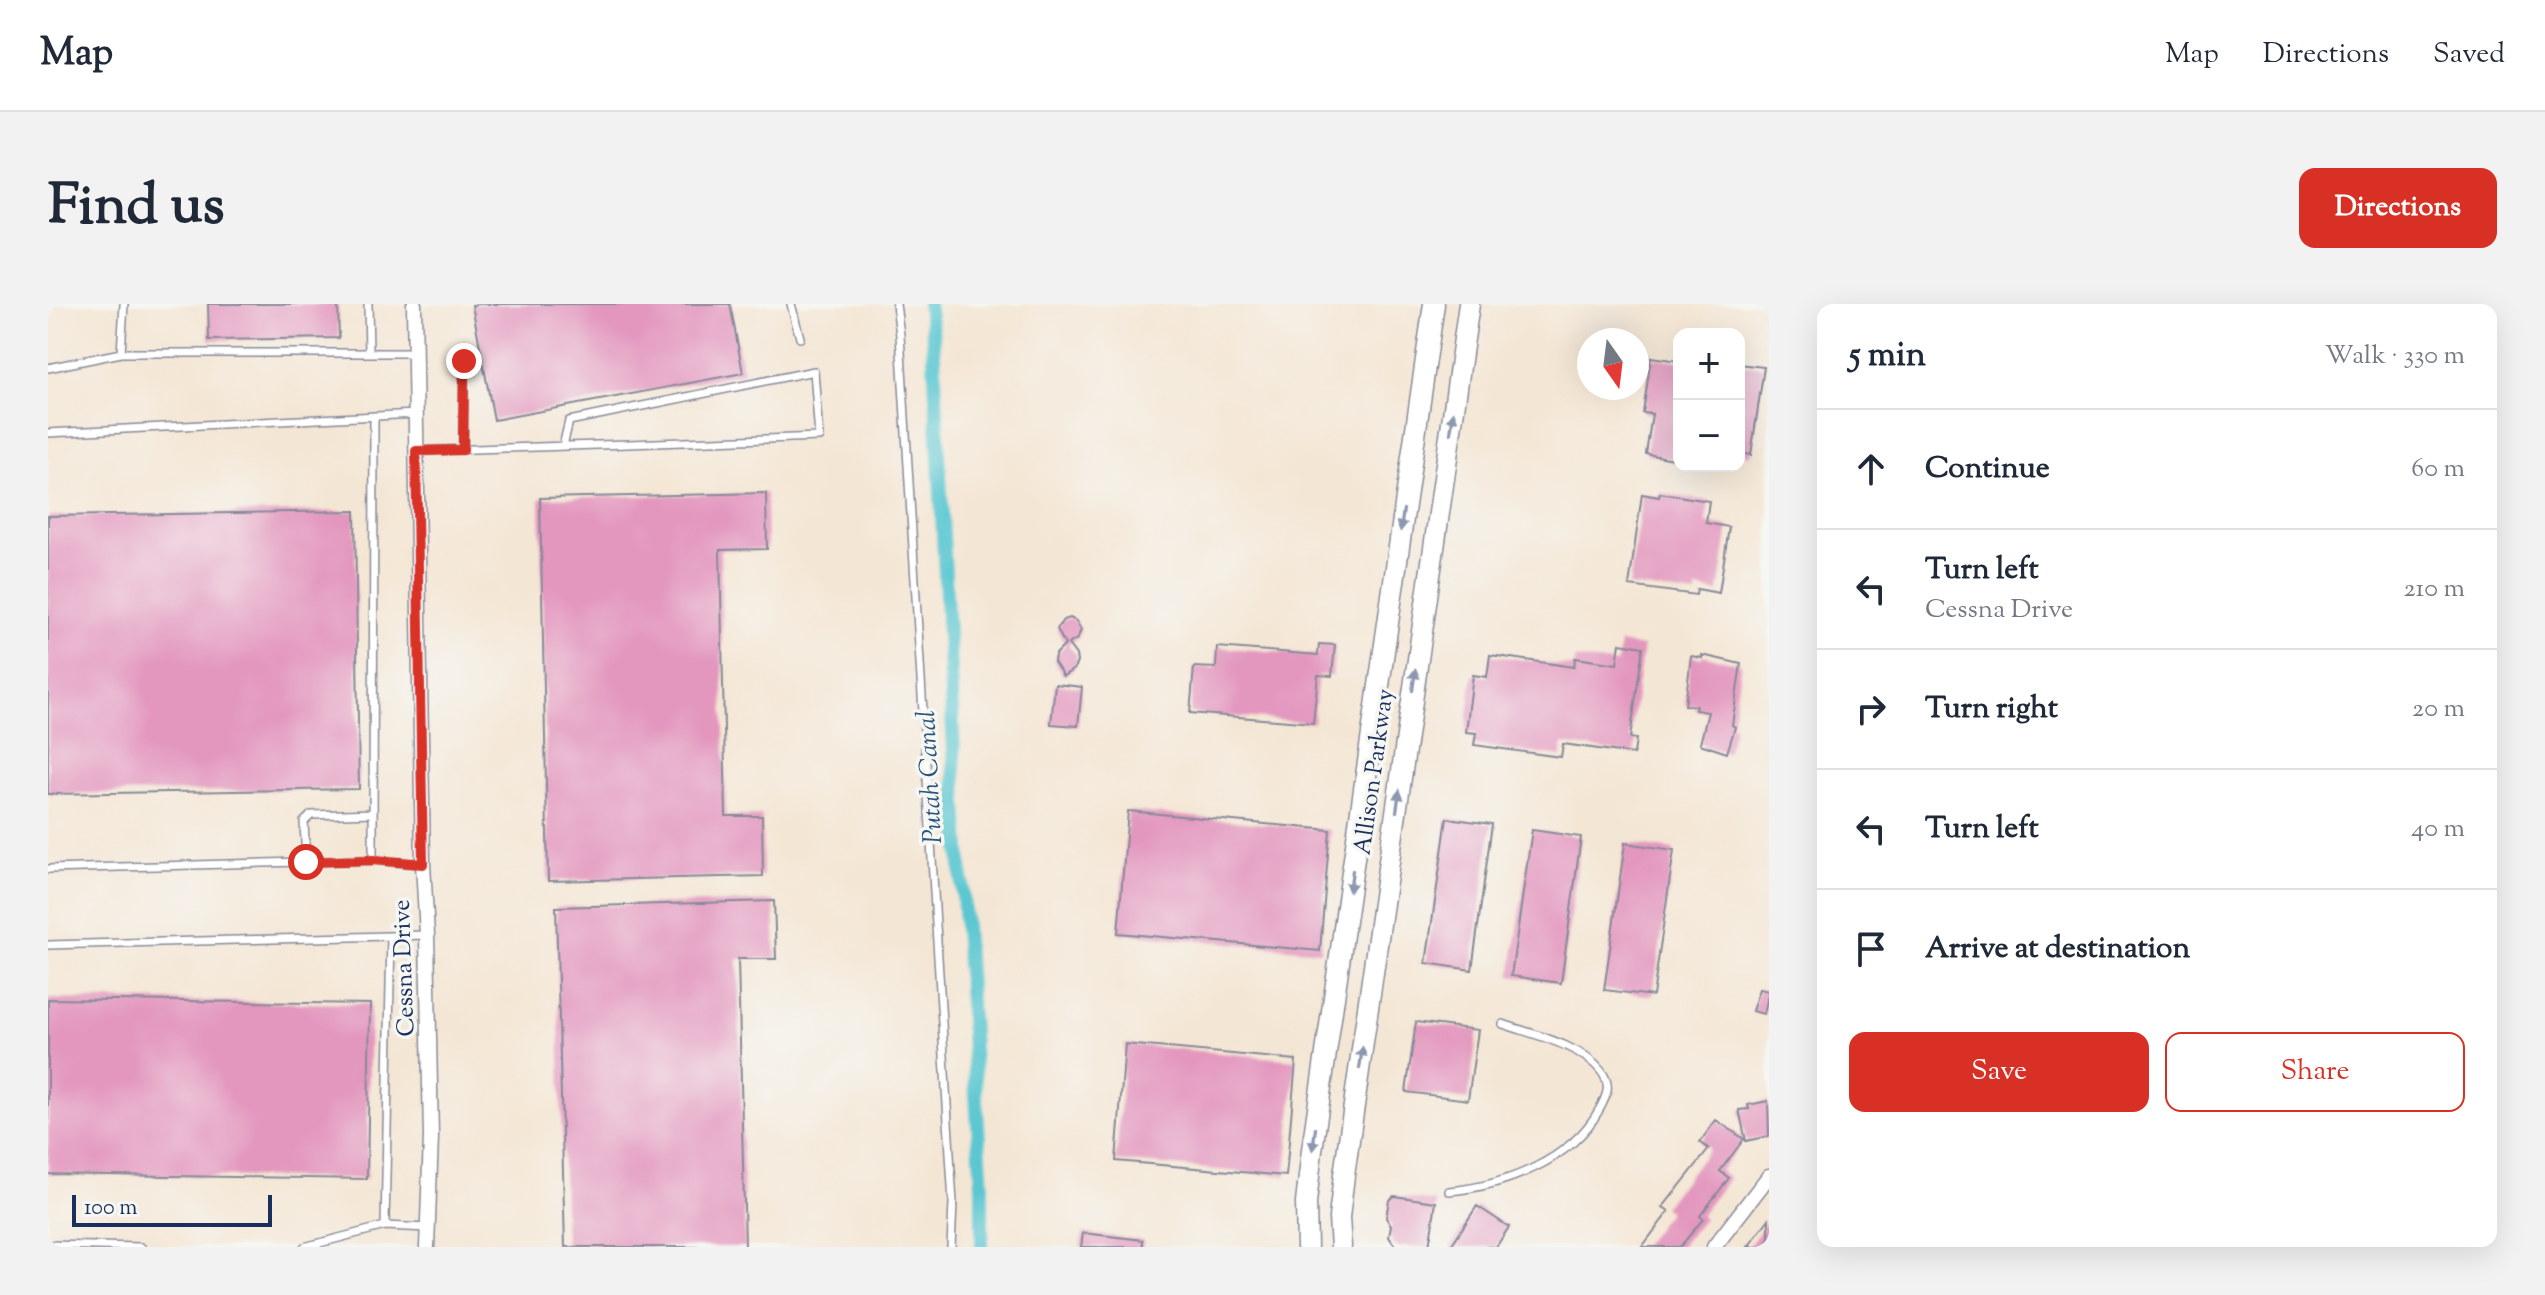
<!DOCTYPE html>
<meta charset="utf-8">
<style>
body{margin:0;font-family:"Sorts Mill Goudy",serif;background:#f2f2f3;color:#1f2937}
.controls{position:absolute;right:24px;top:24px;display:grid;overflow:hidden;border-radius:16px;box-shadow:0 8px 32px #0002}
.controls button{width:72px;height:72px;display:grid;place-items:center;padding:0;border:0;border-bottom:2px solid #e0e1e3;background:#fff;color:#1f2937;font:40px sans-serif}
.compass{position:absolute;left:1529px;top:24px;width:72px;height:72px;border-radius:50%;background:#fff;box-shadow:0 8px 32px #0002;rotate:166deg}
.scale{position:absolute;left:24px;bottom:20px;width:200px;box-sizing:border-box;padding-left:8px;border:4px solid #1b2f5e;border-top:0;font-size:22px;line-height:28px;white-space:nowrap;color:#1b2f5e;-webkit-text-stroke:6px #f6f6f2;paint-order:stroke}
.stop{position:absolute;width:24px;height:24px;margin:-18px;border:6px solid #d93025;border-radius:50%;background:#fff}
.stop.end{background:#d93025;border-color:#fff;box-shadow:0 2px 8px #0008}
.list{margin:0;padding:0;list-style:none}
h2{display:flex;justify-content:space-between;align-items:center;height:104px;margin:0;padding:0 32px;font-size:34px}
h2 small{font-size:26px;font-weight:400;color:#747a83}
.list li{display:grid;grid-template-columns:52px 1fr auto;gap:24px;align-items:center;box-sizing:border-box;height:120px;padding:0 32px;border-top:2px solid #e0e1e3}
.list b{display:block;font-size:30px;white-space:nowrap}
.list p{margin:0;font-size:26px;white-space:nowrap;color:#747a83}
.list em{font-size:26px;font-style:normal;color:#747a83}
.actions{display:flex;gap:16px;padding:24px 32px}
.actions a{flex:1;padding:18px 0;border:2px solid #d93025;border-radius:16px;text-align:center;font-size:28px;color:#d93025}
.actions .main{background:#d93025;color:#fff}
.icon{flex:none;width:44px;height:44px;fill:none;stroke:currentColor;stroke-width:2;stroke-linecap:round;stroke-linejoin:round}
.map{position:relative;flex:none;width:1721px;height:943px;overflow:hidden;border-radius:16px}
header{display:flex;align-items:center;gap:48px;box-sizing:border-box;height:112px;padding:0 40px;background:#fff;border-bottom:2px solid #e0e1e3}
header strong{font-size:38px}
nav{display:flex;gap:44px;margin-inline-start:auto;font-size:28px}
.intro{display:flex;align-items:center;justify-content:space-between;box-sizing:border-box;height:192px;padding:0 48px}
h1{margin:0;font-size:56px}
.button{padding:20px 36px;border-radius:16px;background:#d93025;color:#fff;font-size:28px;font-weight:700}
main{display:flex;gap:48px;padding:0 48px}
aside{flex:1;background:#fff;border-radius:16px;box-shadow:0 8px 32px #0002}
.map>svg:first-child{display:block}
.lines{fill:none;stroke-linecap:round;stroke-linejoin:round}
.canal{stroke:#5bc7d1;stroke-width:14}
.building{fill:#e396be}
.lane-casing{stroke:#888a99;stroke-width:10}
.street-casing{stroke:#888a99;stroke-width:17}
.secondary-casing{stroke:#888a99;stroke-width:23}
.lane{stroke:#fff;stroke-width:7}
.street{stroke:#fff;stroke-width:14}
.secondary{stroke:#fff;stroke-width:20}
.oneway{fill:#8d97ae}
.route{stroke:#d93025;stroke-width:10}
.labels{text-anchor:middle;dominant-baseline:central;stroke-width:7;stroke-linejoin:round;paint-order:stroke}
.street-label{font-size:24px;fill:#1b2f5e;stroke:#f6f6f2}
.water-label{font-size:26px;font-style:italic;fill:#2b557b;stroke:#f6f6f2}
</style>
<header>
<strong>Map</strong>
<nav><a>Map</a><a>Directions</a><a>Saved</a></nav>
</header>
<div class="intro"><h1>Find us</h1><a class="button">Directions</a></div>
<main>
<div class="map">
<svg width="1721" height="943" viewBox="0 0 1721 943">
<rect width="100%" height="100%" fill="#f6f6f2"/>
<filter id="ink" filterUnits="userSpaceOnUse"><feTurbulence type="fractalNoise" baseFrequency=".0125" numOctaves="2"/><feDisplacementMap in="SourceGraphic" scale="16" xChannelSelector="R" yChannelSelector="G"/><feConvolveMatrix kernelMatrix="1 2 1 2 8 2 1 2 1" color-interpolation-filters="sRGB"/></filter>
<filter id="wash" filterUnits="userSpaceOnUse"><feTurbulence type="fractalNoise" baseFrequency=".006" numOctaves="4" result="noise"/><feDisplacementMap in="SourceGraphic" scale="32" xChannelSelector="R" yChannelSelector="G"/><feGaussianBlur stdDeviation="1.8" result="paint"/><feColorMatrix in="noise" values="0 0 0 0 0 0 0 0 0 0 0 0 0 0 0 0 0 1.4 0 .05"/><feComposite in="paint" operator="in"/></filter>
<g filter="url(#wash)">
<rect width="100%" height="100%" fill="#f4e6d4"/>
<g class="lines">
<path class="canal" d="M880,0L885,33L907,469L934,883V943"/>
</g>
<g id="blocks">
<path class="building" d="M160,0H290L291,34L161,36Z
M430,0H682L695,69L446,116L424,1Z
M1603,53L1631,57V156L1598,150L1604,110L1595,109Z
M1691,60L1716,63L1703,151L1691,149Z
M718,189L719,245L672,246L678,512H714L715,572L500,577L492,194Z
M1612,189L1661,197L1658,219L1681,223L1671,289L1649,285L1648,291L1581,282L1594,190L1611,193Z
M307,207L311,485L0,490V212Z
M1022,314L1028,317L1033,326L1029,335L1020,340L1028,351L1029,358L1026,365L1015,372L1006,358L1007,351L1017,341L1009,325L1015,316Z
M1572,339L1595,343L1582,434L1588,435L1586,450L1515,440L1513,453L1426,441L1428,429L1418,428L1425,371L1439,373L1442,351L1526,363L1527,354L1569,360Z
M1271,340L1287,341L1284,372L1270,371L1265,419L1142,409L1146,363L1168,364L1169,343L1270,351Z
M1654,351L1693,360L1684,421L1687,423L1679,449L1652,440L1660,408L1647,406L1648,402L1637,401L1643,352L1654,354Z
M1007,380L1034,383L1030,422L1003,420Z
M1080,507L1282,526L1272,647L1070,629Z
M1399,514L1444,520L1424,666L1378,659Z
M1484,526L1533,533L1513,679L1463,672Z
M1577,539L1626,546L1605,692L1556,686Z
M726,597L728,655H690L697,943H517L508,603Z
M1711,685L1721,687L1716,710L1704,707Z
M0,695L322,700L319,875L0,870Z
M1368,718L1430,726L1420,796L1358,788Z
M1077,740L1248,756L1238,872L1068,857Z
M1720,797L1721,832L1698,837L1691,806L1701,805L1700,801Z
M1668,816L1696,835L1672,867L1681,874L1652,912L1655,915L1632,943H1594L1621,907L1615,903L1661,845L1652,838Z
M1346,892L1388,898L1381,943H1348L1341,933L1343,921L1338,914L1341,896Z
M1429,902L1461,923L1448,943H1402Z
M1721,915V943H1700Z
M1035,929L1095,936V943H1033Z"/>
</g>
</g>
<g filter="url(#ink)">
<use href="#blocks" fill-opacity="0" stroke="#888a99" stroke-width="2"/>
<g class="lines">
<defs>
<path id="lane" d="M743,0L752,34
M848,0L852,31L905,899L903,943
M73,49L76,0
M321,49H367
M0,64L73,49H321L320,0
M326,112L325,556L375,560
M0,129L368,110
M415,146L416,57
M368,147C502,143 637,138 771,133L766,67L521,117L515,142
M258,558L256,518L263,511L325,509
M0,565L325,556
M343,632L337,922L380,924
M0,641L379,631
M1401,887C1456,882 1523,857 1551,806C1559,792 1564,781 1553,767C1531,740 1486,731 1455,720
M0,941L93,943
M256,943L337,922"/>
<path id="street" d="M366,0L375,560L379,631L383,833L379,943
M1666,943L1721,872"/>
<path id="secondary" d="M1259,943L1258,899L1264,846L1386,0
M1293,943L1291,914L1296,871L1421,0"/>
</defs>
<use href="#lane" class="lane-casing"/>
<use href="#street" class="street-casing"/>
<use href="#secondary" class="secondary-casing"/>
<use href="#lane" class="lane"/>
<use href="#street" class="street"/>
<use href="#secondary" class="secondary"/>
</g>
<defs><path id="oneway-solid" d="M-6-.8H1V-3.2L6.5 0L1 3.2V.8H-6Z" transform="scale(2)"/></defs>
<g class="oneway">
<use href="#oneway-solid" transform="translate(1404 119) rotate(-82)"/>
<use href="#oneway-solid" transform="translate(1354 216) rotate(98)"/>
<use href="#oneway-solid" transform="translate(1366 376) rotate(-82)"/>
<use href="#oneway-solid" transform="translate(1350 497) rotate(-82)"/>
<use href="#oneway-solid" transform="translate(1303 577) rotate(98)"/>
<use href="#oneway-solid" transform="translate(1313 754) rotate(-82)"/>
<use href="#oneway-solid" transform="translate(1266 835) rotate(98)"/>
</g>
</g>
<g class="lines" filter="url(#ink)">
<path class="route" d="M258,558L325,556L375,560L368,147L415,146L416,57"/>
</g>
<g class="labels">
<g class="street-label">
<text transform="translate(1327 468) rotate(-82)">Allison Parkway</text>
<text transform="translate(357 664) rotate(-92)">Cessna Drive</text>
</g>
<g class="water-label">
<text transform="translate(883 473) rotate(-93)">Putah Canal</text>
</g>
</g>
</svg>
<div class="controls">
<button>+</button>
<button>−</button>
</div>
<svg class="compass" viewBox="-18 -18 36 36"><path d="M0-13l5 13h-10z" fill="#e53935"/><path d="M0 13l5-13h-10z" fill="#747a83"/></svg>
<div class="scale">100 m</div>
<div class="stop" style="left:258px;top:558px"></div>
<div class="stop end" style="left:416px;top:57px"></div>
</div>
<aside>
<h2>5 min<small>Walk · 330 m</small></h2>
<ul class="list">
<li><svg class="icon" aria-label="ahead" viewBox="0 0 24 24"><path d="M12 20V5M6 11l6-6 6 6"/></svg><div><b>Continue</b></div><em>60 m</em></li>
<li><svg class="icon" aria-label="left" viewBox="0 0 24 24"><path d="M17 20v-9H6M10 6l-5 5 5 5"/></svg><div><b>Turn left</b><p>Cessna Drive</p></div><em>210 m</em></li>
<li><svg class="icon" aria-label="right" viewBox="0 0 24 24"><path d="M7 20v-9h11M14 6l5 5-5 5"/></svg><div><b>Turn right</b></div><em>20 m</em></li>
<li><svg class="icon" aria-label="left" viewBox="0 0 24 24"><path d="M17 20v-9H6M10 6l-5 5 5 5"/></svg><div><b>Turn left</b></div><em>40 m</em></li>
<li><svg class="icon" aria-label="arrive" viewBox="0 0 24 24"><path d="M6 21V4h12l-3 4 3 4H6"/></svg><div><b>Arrive at destination</b></div></li>
</ul>
<div class="actions"><a class="main">Save</a><a>Share</a></div>
</aside>
</main>
